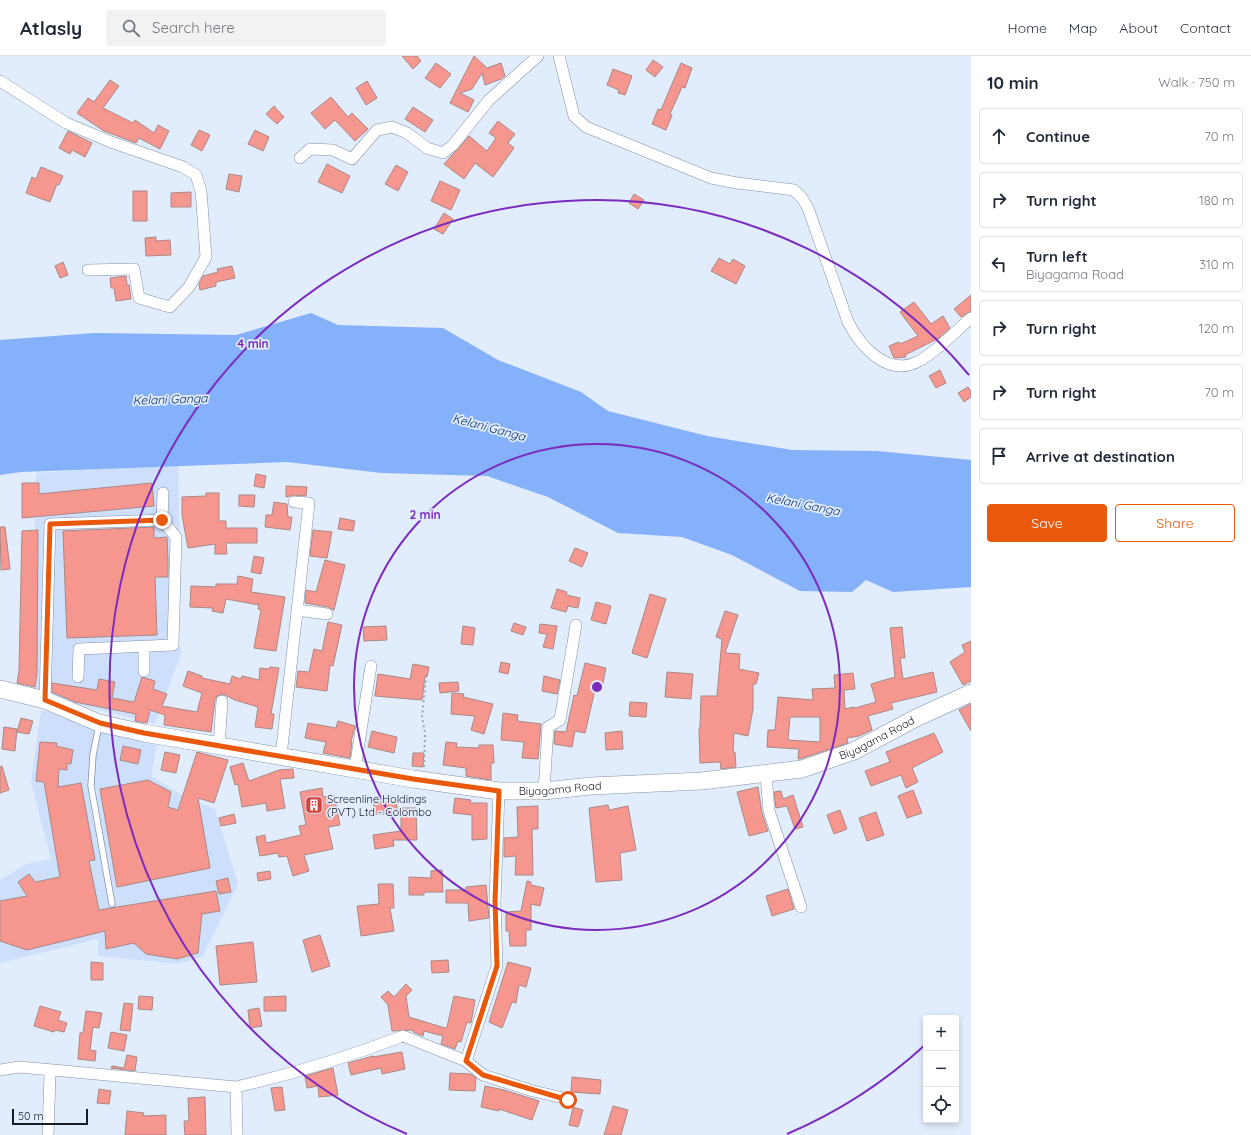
<!DOCTYPE html>
<meta charset="utf-8">
<style>
body{margin:0;font-family:Quicksand,sans-serif;background:#f2f2f3;color:#1f2937}
.controls{position:absolute;right:12px;bottom:12px;display:grid;overflow:hidden;border-radius:4px;box-shadow:0 2px 6px #0003}
.controls button{width:36px;height:36px;display:grid;place-items:center;padding:0;border:0;border-bottom:1px solid #e0e1e3;background:#fff;color:#1f2937;font:20px sans-serif}
.scale{position:absolute;left:12px;bottom:10px;width:76px;box-sizing:border-box;padding-left:4px;border:2px solid #171d27;border-top:0;font-size:11px;line-height:14px;white-space:nowrap;color:#171d27;-webkit-text-stroke:3px #e1ecfc;paint-order:stroke}
.stop{position:absolute;width:12px;height:12px;margin:-9px;border:3px solid #ea580c;border-radius:50%;background:#fff}
.stop.end{background:#ea580c;border-color:#fff;box-shadow:0 1px 4px #0008}
.list{margin:0;padding:0;list-style:none}
h2{display:flex;justify-content:space-between;align-items:center;height:52px;margin:0;padding:0 16px;font-size:17px}
h2 small{font-size:13px;font-weight:400;color:#747a83}
.list li{display:grid;grid-template-columns:26px 1fr auto;gap:12px;align-items:center;box-sizing:border-box;height:56px;margin:0 8px 8px;padding:0 8px;border:1px solid #e0e1e3;border-radius:4px}
.list b{display:block;font-size:15px;white-space:nowrap}
.list p{margin:0;font-size:13px;white-space:nowrap;color:#747a83}
.list em{font-size:13px;font-style:normal;color:#747a83}
.actions{display:flex;gap:8px;padding:12px 16px}
.actions a{flex:1;padding:9px 0;border:1px solid #ea580c;border-radius:4px;text-align:center;font-size:14px;color:#ea580c}
.actions .main{background:#ea580c;color:#fff}
.icon{flex:none;width:22px;height:22px;fill:none;stroke:currentColor;stroke-width:2;stroke-linecap:round;stroke-linejoin:round}
.map{position:relative;flex:none;width:971px;height:1079px;overflow:hidden}
header{display:flex;align-items:center;gap:24px;box-sizing:border-box;height:56px;padding:0 20px;background:#fff;border-bottom:1px solid #e0e1e3}
header strong{font-size:19px}
nav{display:flex;gap:22px;margin-inline-start:auto;font-size:14px}
.search{width:280px;height:36px;background:#f2f2f3;display:flex;align-items:center;gap:10px;box-sizing:border-box;padding:0 14px;border-radius:4px;color:#747a83;font-size:15px}
main{display:flex}
aside{flex:1;background:#fff}
.map>svg:first-child{display:block}
.built{fill:#cedffb}
.water{fill:#84b1f9}
.building{fill:#f6978f;stroke:#aa8784;fill-rule:evenodd}
.lines{fill:none;stroke-linecap:round;stroke-linejoin:round}
.service-casing{stroke:#8292ab;stroke-width:7}
.minor-casing{stroke:#8292ab;stroke-width:12}
.primary-casing{stroke:#8292ab;stroke-width:18}
.path{stroke:#9ba4b2;stroke-width:2;stroke-dasharray:2 3;stroke-linecap:butt}
.service{stroke:#fff;stroke-width:5.5}
.minor{stroke:#fff;stroke-width:11}
.primary{stroke:#fff;stroke-width:17}
.route{stroke:#ea580c;stroke-width:5}
.ring{fill:none;stroke:#7b2cbf;stroke-width:2}
.labels{text-anchor:middle;dominant-baseline:central;stroke-width:3.5;stroke-linejoin:round;paint-order:stroke}
.street-label{font-size:11px;fill:#171d27;stroke:#e1ecfc}
.poi-label{font-size:11px;fill:#171d27;stroke:#e1ecfc;text-anchor:start}
.water-label{font-size:12px;font-style:italic;fill:#032b69;stroke:#e1ecfc}
.centre{fill:#7b2cbf;stroke:#e1ecfc;stroke-width:2}
.ring-label{font-size:12px;text-anchor:middle;font-weight:bold;fill:#7b2cbf;stroke:#e1ecfc;stroke-width:3.5;stroke-linejoin:round;paint-order:stroke}
</style>
<header>
<strong>Atlasly</strong>
<div class="search"><svg class="icon" aria-label="search" viewBox="0 0 24 24"><circle cx="10" cy="10" r="6"/><path d="M15 15l6 6"/></svg>Search here</div>
<nav><a>Home</a><a>Map</a><a>About</a><a>Contact</a></nav>
</header>
<main>
<div class="map">
<svg width="971" height="1079" viewBox="0 0 971 1079">
<rect width="100%" height="100%" fill="#e1ecfc"/>
<path class="built" d="M178,408L180,503L172,573L182,595L155,668L32,637L36,417Z
M41,654L127,678L158,682L151,720L182,739L215,753L238,828L203,900L178,908L98,900V883L0,907V824L26,808L51,803L31,726Z"/>
<path class="water" d="M311,257L338,269L443,272L498,304L581,336L608,355L707,380L792,394L877,395L971,404V531L893,536L866,524L852,536L800,535L732,499L682,481L618,477L548,441L487,420L382,417L287,406L21,416L0,419V284L94,277L236,279Z"/>
<path class="building" d="M402,0H417L421,5L413,13Z
M474,0L487,12L501,7L505,20L501,23L485,29L482,17L472,33L460,37L474,44L468,56L450,47Z
M653,4L663,11L655,21L646,14Z
M436,7L451,18L440,32L425,22Z
M681,7L692,12L685,32L682,31L670,58L672,59L666,74L652,68L658,53L661,54Z
M613,13L632,20L625,39L618,37L619,34L607,29Z
M110,24L119,30L103,52L133,67L135,64L154,77L158,69L169,75L160,93L139,82L136,87L104,75L77,57L88,42L94,46Z
M367,25L377,42L366,49L356,32Z
M331,41L348,61L352,57L368,73L355,85L335,64L325,73L311,57Z
M274,50L284,61L277,68L266,58Z
M413,51L433,64L425,76L405,63Z
M498,65L515,78L508,87L514,92L493,121L475,107L464,123L444,108L469,80L487,95L496,82L489,77Z
M199,74L210,79L202,95L191,89Z
M255,74L269,81L263,95L248,88Z
M68,75L92,87L85,101L72,94L70,98L59,92Z
M327,108L350,120L342,137L318,126Z
M396,109L408,116L398,135L385,128Z
M41,111L63,120L59,129L57,128L50,146L26,137L32,121L36,123Z
M229,118L242,120L239,136L226,133Z
M440,125L460,134L451,154L431,145Z
M133,135H147V165H133Z
M191,136V151H171V137Z
M634,138L644,144L638,153L629,147Z
M444,157L453,163L443,178L434,173Z
M156,181V185L170,184L171,199L146,200L145,182Z
M719,202L730,208L733,203L745,210L736,228L711,215Z
M63,206L68,219L60,222L55,210Z
M232,210L235,222L216,226V230L200,234L199,228L203,220L218,216L217,213Z
M126,220L127,229H129L131,243L116,245L114,232H111L110,222Z
M971,239V255L961,261L954,253Z
M914,246L931,268L943,260L950,272L939,282L905,299L906,301L894,302L889,290L899,286L900,288L918,280L900,256Z
M940,314L946,327L936,332L929,320Z
M968,331L971,335V341L964,346L958,337Z
M256,418L266,420L264,432L254,430Z
M22,427H39V438L152,427L154,450L22,462Z
M286,430L307,431L306,440L294,439L286,441Z
M206,437H219V465H226V472H257V487H226L227,498H215V488L188,492L182,459V441L206,440Z
M239,439H255L254,451L239,450Z
M274,446L287,448L288,461H292L290,474L265,471L266,459H272Z
M340,462L355,465L353,475L338,473Z
M0,471H5L10,513L1,514Z
M154,471V482L167,481L168,504V521H155L157,579L67,582L63,475Z
M38,474L37,617L35,631L17,627L19,615L22,475Z
M313,474L332,476L327,502L310,500Z
M575,492L588,497L582,511L569,505Z
M254,500L264,502L261,518L251,516Z
M325,504L345,509L334,554L328,551L305,547L306,534L316,536Z
M238,520L253,523L251,536L285,541L276,595L254,592L261,554L258,553L259,549L226,543L223,557L212,555L213,552L190,551L191,530L216,531V528H237Z
M557,533L567,536L566,539L580,542L578,552L568,550L566,556L551,552Z
M650,538L666,543L647,602L632,597Z
M596,546L611,550L606,568L591,564Z
M725,555L738,559L725,597L740,598L739,613L759,617L756,628H753V653L748,680L734,677L733,696H735L736,711L721,713L720,706L700,707L699,672H700L701,640H717L722,583L716,581Z
M328,566L342,569L333,610L330,609L327,635L296,631L298,615L309,616L314,593L322,595Z
M514,567L526,571L523,579L511,575Z
M540,568L557,570L553,593L543,591L547,578L539,577Z
M386,570L387,584L364,585L363,571Z
M463,570L475,572L473,589L461,588Z
M902,571L905,602H900L903,623L933,616L937,636L891,647L893,653L868,660L872,674L859,680L847,682L848,687L800,703H798L799,693L767,691L768,674H775L778,641L813,644L812,633L835,632L834,619L853,617L855,633L844,634L845,653L854,651L855,652L876,646L871,628L895,621L890,572ZM790,661H820V686L788,684Z
M971,585V625L963,629L950,606L965,596L962,589Z
M501,606L510,608L508,618L499,616Z
M585,607L606,612L601,636L595,634L585,677L575,675L572,691L554,688L555,675L566,676L574,639L577,640Z
M413,608L429,611L427,621L425,620L422,644L375,640L378,618L410,623Z
M270,611L279,612L271,658H274L272,673L255,671L258,651L235,644L223,638L217,640L215,644L211,676L164,669L165,659L150,654L147,667L135,665L136,658L75,646L52,636V627L97,634L99,623L115,626L112,642L134,646L142,621L155,625L153,633L167,638L162,650L197,656L202,637L183,630L188,615L202,620V622L230,628L232,620L241,623L242,620L259,624L260,612L269,613Z
M667,616L693,618L691,643L665,641Z
M544,620L560,624L557,638L542,635Z
M458,626L459,635L440,637L439,627Z
M452,637L464,638L463,641L493,648L484,678L471,674L475,660L451,658Z
M630,646L647,647L646,661L629,660Z
M971,648V675L959,654Z
M503,657L518,659L517,665L541,668L538,703L522,702L524,686L501,684Z
M21,662L33,665L29,678L17,676Z
M338,665L355,670L351,686H352L350,702L323,697L326,686L305,682L308,667L336,672Z
M4,671L17,673L15,695L2,693Z
M372,675L397,681L394,697L368,691Z
M622,675L623,693L606,694L605,677Z
M934,677L943,696L912,712L918,726L906,732L901,719L871,730L865,715L890,706L886,696Z
M40,686L57,687L56,690L73,694L71,708L67,707V714L59,713L58,731L81,727L95,804L89,805L99,854L216,835L220,855L202,858L198,897L177,903L146,898L134,887L106,893L105,875L27,894L0,885V845L27,840L18,826L29,818L35,826L60,821L44,726L36,725Z
M446,686L457,687L456,691L479,692V689H493L494,707H491V724L466,720V712L443,709Z
M123,690L141,694L138,708L120,704Z
M165,696L180,699L176,717L161,714Z
M197,696L228,704L214,747L198,742L210,812L117,831L100,733L148,724L171,736L168,751L178,754Z
M413,697H424L423,711L412,710Z
M243,707L249,725L279,714L293,713L294,722L280,723L285,752L267,755L266,747L242,751L238,728L235,729L230,711Z
M2,710L9,734L0,737V711Z
M758,731L762,757L768,775L749,780L737,736Z
M322,732L323,741L334,739L340,769L328,771L333,793L304,799L309,815L293,820L287,800L279,801L278,797L260,800L256,781L265,779L266,787L301,779L299,770L306,769L300,736Z
M913,734L922,757L907,762L898,740Z
M781,735L783,743L793,739L803,771L795,773L787,750L776,752L774,736Z
M455,742L471,744L470,747H487V783L472,784V759L453,757Z
M374,746H397V758H373Z
M608,749L609,754L628,750L636,794L620,797L622,824L596,826L589,752Z
M538,750V773H532L533,819H515L516,800L504,801V782L518,781L517,751Z
M401,752H416L417,784H393L394,790L375,793L373,779L401,775Z
M840,754L847,773L834,778L827,759Z
M876,756L884,779L867,785L859,762Z
M234,758L236,767L221,770L219,762Z
M442,814L443,836H424V839H409V821L431,822V815Z
M270,815L271,823L258,825L257,817Z
M228,822L231,836L219,838L216,825Z
M527,825L531,826V829L544,832L540,850L531,848V874H526V890H510L509,875H506V856L521,855Z
M378,828H393L394,852H390L394,875L361,880L357,850L379,848Z
M486,829L489,862L469,865L468,847H446V834H466V831Z
M788,833L794,853L772,860L766,840Z
M320,879L330,910L312,916L303,884Z
M253,886L257,926L220,929L216,890Z
M448,904L449,916L432,917L431,905Z
M91,906L103,907V924H91Z
M508,906L531,912L526,931L519,929L516,947L512,946L502,972L489,966Z
M406,928L412,934L406,940L409,961L445,972L447,971L454,940L475,944L471,967L467,966L461,986L458,985L455,993L441,988L443,980L424,975L423,980L413,976L414,974L392,975L388,949L381,941L388,935L394,941Z
M139,940L153,941L152,954L138,953Z
M286,940V955H264V941Z
M124,947L133,948L130,975L120,974Z
M40,950L61,956L58,964L67,967L64,976L55,974L54,976L34,970Z
M259,952L262,970L250,972L248,954Z
M86,955L102,957L99,972L93,971L90,994L96,995L95,1005L78,1003L80,977H83Z
M111,976L127,979L124,995L108,992Z
M402,996L405,1013L382,1018L381,1012L351,1019L348,1007L373,1000V1001Z
M127,999L137,1001L135,1015L111,1012L112,1010L124,1012Z
M333,1012L338,1039L319,1041L318,1030L307,1032L305,1020Z
M450,1017L471,1018L476,1022L475,1035L449,1034Z
M572,1021L601,1024L600,1038L571,1036Z
M485,1030L504,1034L539,1045L532,1064L499,1053V1055L481,1051Z
M282,1031L285,1054L275,1055L271,1032Z
M99,1033L111,1035L109,1048L97,1047Z
M205,1041L206,1079H185L184,1065H189L188,1042Z
M613,1050L628,1054L621,1079H604Z
M573,1051L583,1054L578,1071L569,1069Z
M127,1055L144,1057L143,1060L166,1059V1079H125Z"/>
<g class="lines">
<defs>
<path id="service" d="M99,669L93,699L91,730L112,848"/>
<path id="minor" d="M559,0L574,60L586,71L711,122L737,127L794,134L802,142L808,152L848,266C861,291 888,322 919,305C935,297 957,274 971,262
M0,25L66,67L111,86L183,111L196,119L201,135L206,201L189,231L170,251L139,242L134,213L88,214
M300,102L310,93L333,94L352,103L377,74L392,71L407,77L427,92L443,97L453,89L489,44L538,0
M162,464L163,437
M297,554L327,558
M144,615V590
M45,644L50,468L162,464L176,481L173,589L79,593L78,621
M219,690L222,645
M281,700L309,447L294,446
M355,713L371,610
M766,719L769,755L801,851
M499,735L495,845L497,910L466,1005L483,1019L533,1035L568,1043
M544,735L548,671L560,664L576,569
M0,1014L19,1011L53,1014
M236,1031C293,1018 348,1001 403,980L466,1005
M48,1079L50,1018L53,1014L236,1031L237,1079"/>
<g id="primary">
<path id="s1" d="M0,633L45,644L99,667L144,677L413,723L499,735H544L591,730L702,725L802,713L854,695L916,662L971,637"/>
</g>
</defs>
<use href="#service" class="service-casing"/>
<use href="#minor" class="minor-casing"/>
<use href="#primary" class="primary-casing"/>
<path class="path" d="M424,711L425,677L422,661L426,621"/>
<use href="#service" class="service"/>
<use href="#minor" class="minor"/>
<use href="#primary" class="primary"/>
</g>
<g class="lines">
<path class="route" d="M162,464L50,468L45,644L100,667L144,677L413,723L499,735L495,845L497,910L466,1005L483,1019L568,1044"/>
</g>
<g class="ring">
<circle cx="597" cy="631" r="243"/>
<path d="M925 989A486 486 0 0 1 787 1078M407 1078A486 486 0 1 1 969 319"/>
</g>
<defs>
<symbol id="building-square" viewBox="-11 -11 22 22"><rect x="-9" y="-9" width="18" height="18" rx="4" fill="#d14241" stroke="#e1ecfc"/><path d="M-4-6H4V6H1V3H-1V6H-4ZM-2.5-4.3h1.7v1.8h-1.7ZM.8-4.3h1.7v1.8H.8ZM-2.5-1h1.7V.8h-1.7ZM.8-1h1.7V.8H.8Z" fill="#fff"/></symbol>
</defs>
<g fill-rule="evenodd">
<use href="#building-square" x="304" y="739" width="20" height="20"/>
</g>
<g class="labels">
<g class="street-label">
<text stroke="none"><textPath href="#s1" startOffset="896">Biyagama Road</textPath></text>
<text stroke="none"><textPath href="#s1" startOffset="572">Biyagama Road</textPath></text>
</g>
<g class="poi-label">
<text x="327" y="743">Screenline Holdings<tspan x="327" dy="13">(PVT) Ltd - Colombo</tspan></text>
</g>
<g class="water-label">
<text transform="translate(170 343) rotate(-2)">Kelani Ganga</text>
<text transform="translate(489 371) rotate(15)">Kelani Ganga</text>
<text transform="translate(803 448) rotate(11)">Kelani Ganga</text>
</g>
</g>
<circle cx="597" cy="631" r="6" class="centre"/>
<g class="ring-label">
<text x="253" y="292">4 min</text>
<text x="425" y="463">2 min</text>
</g>
</svg>
<div class="controls">
<button>+</button>
<button>−</button>
<button><svg class="icon" aria-label="locate" viewBox="0 0 24 24"><circle cx="12" cy="12" r="6"/><path d="M12 2v4M12 18v4M2 12h4M18 12h4"/></svg></button>
</div>
<div class="scale">50 m</div>
<div class="stop" style="left:568px;top:1044px"></div>
<div class="stop end" style="left:162px;top:464px"></div>
</div>
<aside>
<h2>10 min<small>Walk · 750 m</small></h2>
<ul class="list">
<li><svg class="icon" aria-label="ahead" viewBox="0 0 24 24"><path d="M12 20V5M6 11l6-6 6 6"/></svg><div><b>Continue</b></div><em>70 m</em></li>
<li><svg class="icon" aria-label="right" viewBox="0 0 24 24"><path d="M7 20v-9h11M14 6l5 5-5 5"/></svg><div><b>Turn right</b></div><em>180 m</em></li>
<li><svg class="icon" aria-label="left" viewBox="0 0 24 24"><path d="M17 20v-9H6M10 6l-5 5 5 5"/></svg><div><b>Turn left</b><p>Biyagama Road</p></div><em>310 m</em></li>
<li><svg class="icon" aria-label="right" viewBox="0 0 24 24"><path d="M7 20v-9h11M14 6l5 5-5 5"/></svg><div><b>Turn right</b></div><em>120 m</em></li>
<li><svg class="icon" aria-label="right" viewBox="0 0 24 24"><path d="M7 20v-9h11M14 6l5 5-5 5"/></svg><div><b>Turn right</b></div><em>70 m</em></li>
<li><svg class="icon" aria-label="arrive" viewBox="0 0 24 24"><path d="M6 21V4h12l-3 4 3 4H6"/></svg><div><b>Arrive at destination</b></div></li>
</ul>
<div class="actions"><a class="main">Save</a><a>Share</a></div>
</aside>
</main>
